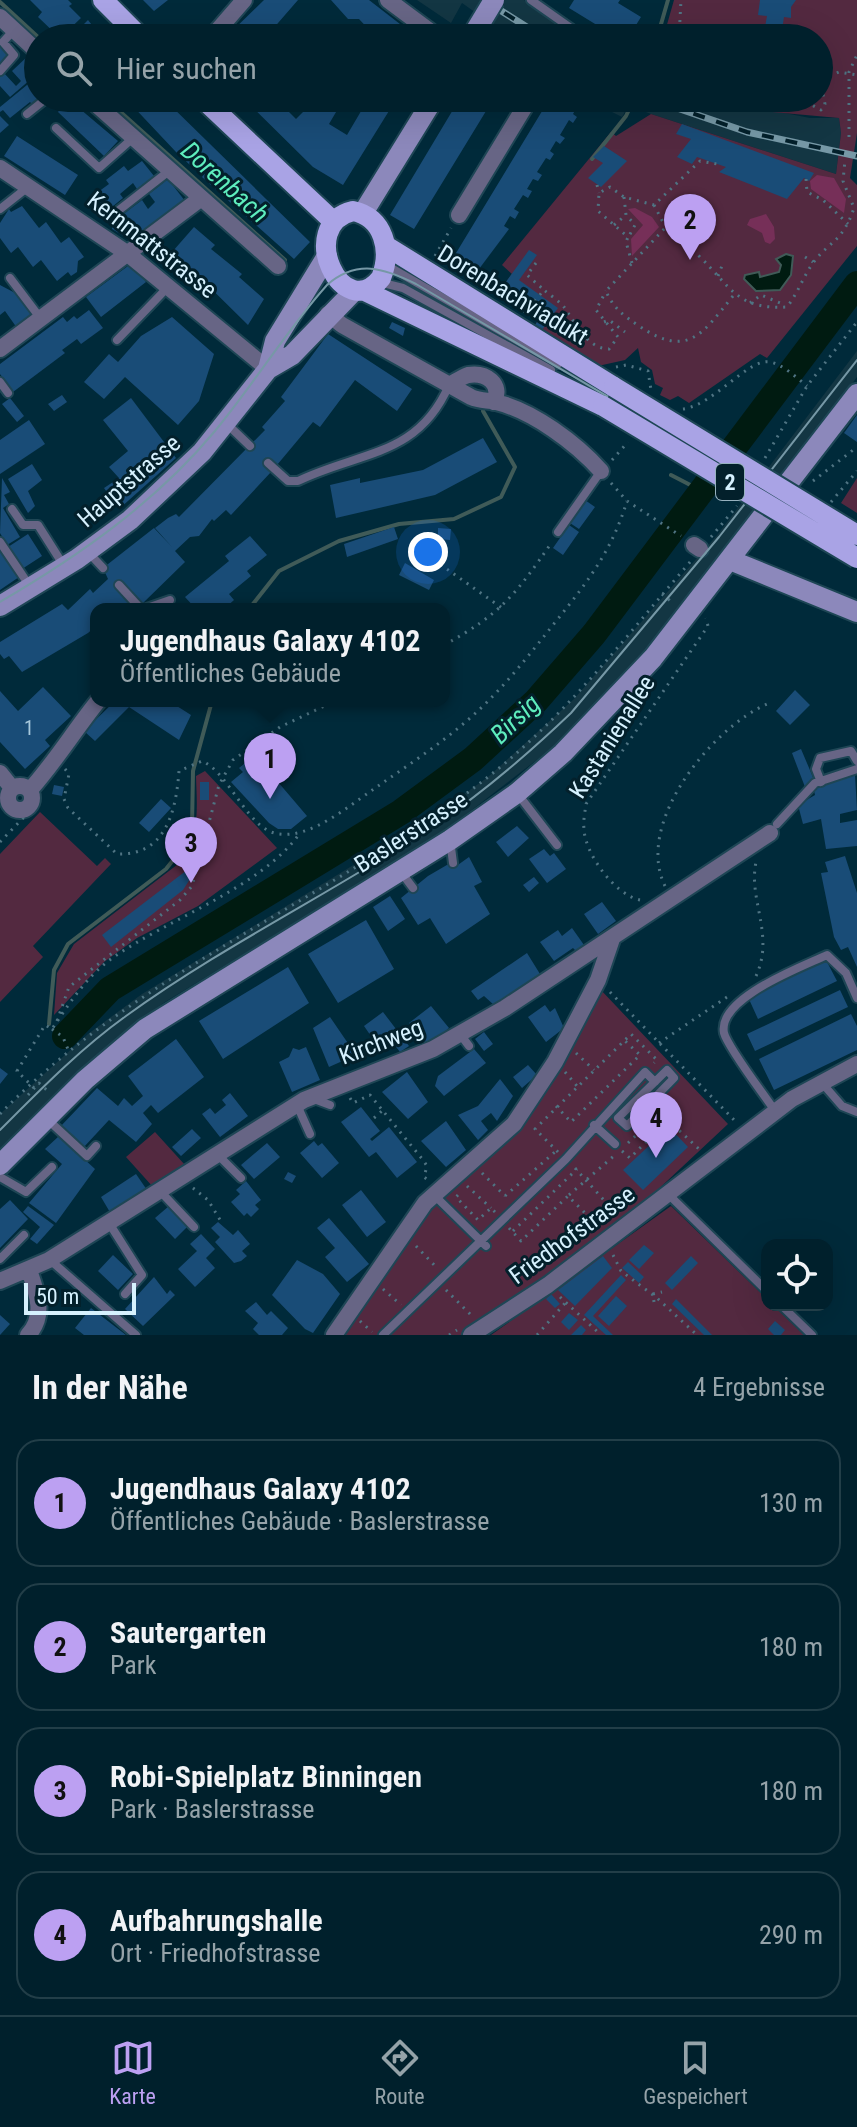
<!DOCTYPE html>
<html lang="de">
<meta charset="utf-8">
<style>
body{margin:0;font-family:"Roboto Condensed",sans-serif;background:#0a2834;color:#f1f3f6}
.controls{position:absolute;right:24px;bottom:24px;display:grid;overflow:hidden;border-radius:16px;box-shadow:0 8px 32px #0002}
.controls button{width:72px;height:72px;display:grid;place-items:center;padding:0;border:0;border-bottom:2px solid #223e48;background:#00202c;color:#f1f3f6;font:40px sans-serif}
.scale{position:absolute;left:24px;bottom:20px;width:112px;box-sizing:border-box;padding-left:8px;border:4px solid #d6f1fe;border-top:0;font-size:22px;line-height:28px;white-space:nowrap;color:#d6f1fe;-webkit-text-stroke:6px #03202b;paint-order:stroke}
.you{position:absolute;left:428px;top:552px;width:28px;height:28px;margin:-20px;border:6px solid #fff;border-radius:50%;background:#1a73e8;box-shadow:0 0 0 12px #1a73e833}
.badge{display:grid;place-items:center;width:52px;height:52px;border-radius:50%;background:#bca0f2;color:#111;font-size:26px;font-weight:700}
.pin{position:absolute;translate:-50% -66px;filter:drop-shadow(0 2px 4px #0008)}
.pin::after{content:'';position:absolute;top:42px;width:28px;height:24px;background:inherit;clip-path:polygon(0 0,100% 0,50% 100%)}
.popup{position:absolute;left:90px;top:603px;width:360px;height:104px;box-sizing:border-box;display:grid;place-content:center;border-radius:16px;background:#00202c;filter:drop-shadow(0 2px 6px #0005);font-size:26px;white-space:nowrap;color:#95a3a9}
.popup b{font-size:30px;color:#f1f3f6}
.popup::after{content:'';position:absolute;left:50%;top:100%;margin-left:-16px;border:16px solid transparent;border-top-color:#00202c}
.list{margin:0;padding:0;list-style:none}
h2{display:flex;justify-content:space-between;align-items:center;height:104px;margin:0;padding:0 32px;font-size:34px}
h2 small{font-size:26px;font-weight:400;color:#95a3a9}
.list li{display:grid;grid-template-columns:52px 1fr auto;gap:24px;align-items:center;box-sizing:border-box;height:128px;margin:0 16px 16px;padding:0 16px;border:2px solid #223e48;border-radius:24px}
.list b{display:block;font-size:30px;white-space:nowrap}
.list p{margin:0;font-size:26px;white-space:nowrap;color:#95a3a9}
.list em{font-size:26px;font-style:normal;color:#95a3a9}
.icon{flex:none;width:44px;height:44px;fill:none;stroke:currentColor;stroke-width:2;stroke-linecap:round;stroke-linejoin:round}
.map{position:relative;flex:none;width:857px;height:1335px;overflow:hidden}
.search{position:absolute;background:#00202c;box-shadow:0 8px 32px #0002;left:24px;right:24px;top:24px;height:88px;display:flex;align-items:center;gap:20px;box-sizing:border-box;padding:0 28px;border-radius:44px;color:#95a3a9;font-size:30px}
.sheet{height:680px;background:#00202c}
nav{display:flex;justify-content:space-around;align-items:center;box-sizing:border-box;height:112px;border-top:2px solid #223e48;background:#00202c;font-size:22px;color:#95a3a9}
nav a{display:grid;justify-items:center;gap:4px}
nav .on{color:#bca0f2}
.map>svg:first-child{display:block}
.built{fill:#133643}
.green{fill:#532940}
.forest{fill:#762f58}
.water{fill:#001b11;stroke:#405b58;stroke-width:2}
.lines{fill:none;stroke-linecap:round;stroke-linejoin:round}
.stream{stroke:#405b58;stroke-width:4}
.river{stroke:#001b11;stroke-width:26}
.building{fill:#194c77}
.lane-casing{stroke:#1e4655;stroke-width:12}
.street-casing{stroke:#1e4655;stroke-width:20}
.secondary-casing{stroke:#1e4655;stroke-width:24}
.primary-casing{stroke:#1e4655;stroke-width:24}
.path{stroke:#4f7483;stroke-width:3;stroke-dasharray:2 6;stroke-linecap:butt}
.lane{stroke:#676585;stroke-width:8}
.street{stroke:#676585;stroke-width:16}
.secondary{stroke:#8c88bb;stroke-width:20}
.primary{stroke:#a9a3e5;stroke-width:20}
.tram{stroke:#7698a6;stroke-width:2}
.rail-casing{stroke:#7698a6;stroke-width:7}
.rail{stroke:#03202b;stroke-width:4;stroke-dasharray:12;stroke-linecap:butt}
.secondary-bridge-casing{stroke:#1e4655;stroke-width:24;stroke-linecap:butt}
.primary-bridge-casing{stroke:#1e4655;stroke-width:24;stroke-linecap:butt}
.secondary-bridge{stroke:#8c88bb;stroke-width:20}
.primary-bridge{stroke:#a9a3e5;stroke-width:20}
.labels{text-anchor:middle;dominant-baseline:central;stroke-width:6;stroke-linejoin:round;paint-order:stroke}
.number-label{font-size:20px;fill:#a7c8dc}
.shield{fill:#03202b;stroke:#97b2bf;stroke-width:2}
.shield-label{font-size:22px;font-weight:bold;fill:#d6f1fe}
.street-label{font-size:24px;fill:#d6f1fe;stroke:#03202b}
.water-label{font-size:26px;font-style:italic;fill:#5eedbd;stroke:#03202b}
</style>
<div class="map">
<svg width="857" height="1335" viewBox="0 0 857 1335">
<rect width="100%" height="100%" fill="#002a3a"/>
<path class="built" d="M417,0H524L580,38H489L496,27L462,3L451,23Z
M584,98H708L810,118H839L841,133L836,174L651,114L633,107L636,100L633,98L622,117Z
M857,351V377L828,416L644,653L556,745L442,833L165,1002L120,1035L0,1151V1114L88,1034L142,994L432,817L488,777L574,699L718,534Z"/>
<path class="green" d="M674,0H857V133L850,178L857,185V246L767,358L760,354L689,403L678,396L670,400L660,395L663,388L655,384L652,370L641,362L638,348L625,360L598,366L535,325L542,314L503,286L512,274L502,265L611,132L616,136L651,114L836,174L841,133L839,118L772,112L708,98H819V38H668L666,28Z
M857,478V513L841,503Z
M205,771L277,848L198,906L137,938L104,962L54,1015L57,973L74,944L182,861C200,833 197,808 196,776Z
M40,812L97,866L105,858L111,864L33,946L43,957L0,1002V854Z
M599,988L728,1124L635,1211L468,1335H336L425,1203L522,1122Z
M155,1132L185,1165L153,1187L126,1157Z
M671,1206L767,1299V1305H773L804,1335H491Z"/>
<path class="forest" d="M817,175L834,178L846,199L844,213L811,189L810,181Z
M635,208L652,217L659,227L632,256L631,239L643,225L628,209Z
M766,214L774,227L775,239L770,244L765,242L762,233L747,225L750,219Z"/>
<path class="water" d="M786,254L793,256L791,275L780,290L756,291L744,279L745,275L759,272L760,277L779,272L781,265L776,259Z"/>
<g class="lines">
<path class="stream" d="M0,2L39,38
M657,38L668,0
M105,98L285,260
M592,159L626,116L634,99
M671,475L700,490
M249,609L279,571L339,541L399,524L454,519L501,497L515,467L483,411
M49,1024L54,970L68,944L166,869L186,844L192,827L193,771L212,701"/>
<path class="river" d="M65,1036L110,989L401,812L473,759L536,701L594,634L857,284"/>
</g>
<path class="building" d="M30,0H68L72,4L69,6L81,18L60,38L38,17L42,12Z
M143,0H168L154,11Z
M264,0H298L265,38L227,36Z
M331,0H369L418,38H383L378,34L376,37L359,19H348Z
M574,0H620L618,3L641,17L628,38H618L569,8Z
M760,0H796L791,7V18L784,17L782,30L765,27L767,16L758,15Z
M88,20L102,38H70Z
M0,46L9,55L0,64Z
M29,55L38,65V73L10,97L0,86V77L4,73L16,86L21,81L12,71Z
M38,76V98H41L33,105L30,102L10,118L3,110L0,112V107Z
M67,98L118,141L104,156L58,112Z
M129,98H163L310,242L294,259L202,177L206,172L195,160L190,165L176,152L127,100Z
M243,98H275L296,119L317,98H334L330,102L339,107L329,124L347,135L367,101L361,98H397L343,185L313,167Z
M460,98H494L414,229L390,215Z
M550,98H567L578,105L573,114L577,117L573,123L569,120L560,135L565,138L560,144L556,141L550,151L554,154L550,160L546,158L537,172L542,175L538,181L533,179L527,189L532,191L528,198L523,195L514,209L519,212L515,219L510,216L504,226L509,229L473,277L450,263Z
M0,116L9,125L0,133Z
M682,124L814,173L809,181L804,178L787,199L719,172L726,167L697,157L692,164L677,157L691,139L676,134Z
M17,136L78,175L65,195L4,156Z
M604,146L627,161L601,187L588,178L603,163L593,157Z
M142,161L154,176L137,189L133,183L120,194L123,198L107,211L94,195L109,184L106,180L124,166L128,171Z
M168,179L185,201L132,241L112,229L113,222L142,200L148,209L155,202L149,194Z
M22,206L39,228L46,222L61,243L69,237L84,257L78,261L77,272L71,276L68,272L57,281L41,260L33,267L18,247L11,253L0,238V223L9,209L11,212Z
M194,227L215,245L211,249L242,274L239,277L264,299L248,325L173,251Z
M529,250L537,255L519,280L558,308L542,330L535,325L542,315L503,286Z
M132,263L146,282L101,317L86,297Z
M0,285L17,294L33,316L17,328L5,311L0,315Z
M89,310L103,328L81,344L77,339L62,350L65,353L13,392L0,374V364L63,317L67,322L74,316L77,319Z
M172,317L214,354L199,401L178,425L125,377L104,399L84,382L109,354L118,362L141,336Z
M392,322L405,328L403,336L389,328Z
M328,334L412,389L397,411L355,380L320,427L313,422L277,465L271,459L264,466L271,472L231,515L226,510L214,521L212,519L199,536L190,537L175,551L185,562L143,603L123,582L116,587L129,602L121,609H96V626L88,633L22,672L9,656L4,659L0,654V642L62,604L68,610L90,589L93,593L108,579L103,568L154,528L172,547L155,528L168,518L176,514L179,517L265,430L262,427L285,401L281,397Z
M62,395L67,402L54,411L48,404Z
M10,398L24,416L17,422L2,404Z
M131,398L176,458L119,509L104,488L119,478L109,467L128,451L103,420Z
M857,415V442L844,433Z
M29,420L45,444L0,474V440Z
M483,438L497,462L435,495L336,518L330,485L360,478V483L423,470Z
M32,464L42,480L28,491L35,506L28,513L8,479Z
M2,478L10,492L4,495L9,504L3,508L20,537L7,545L0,533Z
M585,500L595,507L579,529L570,523Z
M569,525L579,532L563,555L553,548Z
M394,527L398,539L347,557L344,544Z
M438,528L451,529L450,540L438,539Z
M28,534L42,556L22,569L8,547Z
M250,536L267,555L247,571L251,576L229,594L234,600L224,609H196L185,597L229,561L225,556Z
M0,548L19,577L0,590Z
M405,563L434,580L429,590L399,575Z
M43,687L71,716L45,740L50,746L25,769L0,742V691L18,711Z
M795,690L810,705L790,725L776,711Z
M115,701L149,705L151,701H169L191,715L179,740L129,707L95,741L84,731Z
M801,749L815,782L805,787L792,753Z
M255,755L307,816L291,829H278L269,823L231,782L243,772L239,768Z
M855,775L857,810L840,814V823L857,820V846L826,849L821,819L803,824L798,805L815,795L813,786Z
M200,782H209V800H200Z
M54,785L64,787L62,796L52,794Z
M161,799L171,808L149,832L139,823Z
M517,826L529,838L508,857L496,842Z
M544,849L550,856L554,853L566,869L547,883L529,859Z
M845,856L857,893V967L848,947L841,950L834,937L821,873L828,872L825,862Z
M469,857L482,882L474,886L490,914L446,944L430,918L418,925L401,898L428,876L452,862L455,867Z
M187,870L192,876L183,890L111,947L102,935Z
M534,877L539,883L529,892L523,885Z
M390,896L405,919L388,931L373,907Z
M602,902L616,921L598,934L584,914Z
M366,920L394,969L338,1003L308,954Z
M572,928L584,945L576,951L573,948L554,961L540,942L558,930L562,936Z
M527,953L540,974L494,1005L484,996L478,1000L471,991Z
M826,960L837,981L758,1019L748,997Z
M288,967L309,1003L223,1059L199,1021Z
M840,990L848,1007L755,1051L747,1034Z
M545,1005L550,1012L555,1008L564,1028L546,1042L528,1017Z
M431,1006L449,1028L427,1046L409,1023Z
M383,1012L409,1046L400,1052L393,1043L382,1052L364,1026Z
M851,1014L857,1026V1050L774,1090L759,1059Z
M330,1017L356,1055L329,1067L313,1028Z
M484,1032L493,1044L484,1051L475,1039Z
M176,1039L204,1077L158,1113L151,1105L143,1113L152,1124L136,1142L109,1120L83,1148L60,1127L97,1088L118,1106L124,1098L132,1106L143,1096L128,1076Z
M306,1047L320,1080L292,1092L279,1062L289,1057L293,1048L299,1050Z
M474,1049L486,1063L444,1096L435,1086L438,1076Z
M528,1065L537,1075L522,1088L513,1077Z
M0,1068L8,1074L0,1084Z
M407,1072L428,1102L408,1119L382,1092Z
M500,1079L513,1096L497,1121L491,1113L481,1121L488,1130L478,1140L458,1115L478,1106Z
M230,1093L248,1116L220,1137L202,1114L210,1108L215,1114L226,1105L222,1100Z
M361,1107L380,1131L370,1139L372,1141L389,1127L417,1162L397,1178L376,1152L369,1157L341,1122Z
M446,1121L466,1150L446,1167L421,1141Z
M669,1127L688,1147L643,1190L623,1170Z
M192,1129L201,1138L181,1156L172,1147Z
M59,1136L95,1169L56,1223L29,1203L62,1164L45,1149Z
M314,1141L318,1146L322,1143L339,1163L322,1178L300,1153Z
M267,1143L280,1157L254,1179L241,1165Z
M288,1172L296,1176L292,1183L284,1179Z
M136,1174L147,1190L111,1214L101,1197Z
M246,1181L261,1200L255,1205L259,1209L251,1217L247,1213L244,1216L231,1202L240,1194L236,1190Z
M361,1190L386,1222L367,1237L342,1205Z
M10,1200L28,1219L0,1248V1209Z
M28,1206L54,1225L37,1244L30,1239L40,1227L23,1212Z
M169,1206L188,1226L175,1239L155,1218Z
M329,1218L369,1264L347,1282L325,1257L335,1248L317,1228Z
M218,1222L233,1235L238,1230L250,1244L242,1251L247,1256L241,1261L234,1263L215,1242L220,1237L211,1228Z
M201,1234L215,1249L206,1258L215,1268L195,1287L178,1269L197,1251L190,1244Z
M644,1245L654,1253L639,1269L629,1260Z
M113,1255L133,1274L118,1290L98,1271Z
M603,1256L612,1268L575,1306L558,1290Z
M691,1256L698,1263L672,1290L665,1283Z
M297,1260L323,1274L340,1294L313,1333L305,1329L272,1295Z
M628,1262L644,1277L639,1283L622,1268Z
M621,1275L626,1280L593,1316L613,1335H606L584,1315Z
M154,1277L167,1294L170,1290L175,1295L143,1326L125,1309Z
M551,1294L560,1304L555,1308L546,1299Z
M616,1296L627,1306L609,1326L598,1316Z
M676,1299L712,1335H704L672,1304Z
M256,1302L267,1315L271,1311L288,1328L282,1335H259L253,1329L258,1323L245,1311Z
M91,1308L126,1335H84L75,1328Z
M569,1313L578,1320L569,1330L561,1322Z
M0,1315L10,1324L0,1335Z
M775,1321L785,1330L781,1335H774L768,1329Z
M581,1325L586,1330L582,1335H571Z"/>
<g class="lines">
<defs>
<path id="lane" d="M531,0L585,38
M0,71L14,55L3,42L14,30
M27,114L47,98
M56,128L99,168L133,138
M0,209L28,187
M114,214L169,171
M386,265L558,364
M10,278L41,319
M379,282L403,288L551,370
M117,340L168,287
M0,382L8,393
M227,424L250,446
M268,463L288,481H298C360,451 418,457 449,385
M12,509L23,525H38L64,566
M558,532L601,471
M0,542L31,588
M88,552L103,568
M119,585L141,609
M144,609L170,600
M821,782L816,769L820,758L851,751L857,761
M517,793L557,845
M777,824L815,783L857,769
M450,840L453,863
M401,872L413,888
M460,1034L469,1046
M667,1070L674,1078L627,1126L618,1118Z
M822,1083L842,1106L857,1112
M314,1099L330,1105
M297,1105L310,1134
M775,1111C765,1096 728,1048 724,1033C717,998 802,967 827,955L846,973L857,998
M47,1119L87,1156L96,1146
M594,1125L615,1144
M218,1155L241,1178
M0,1177L26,1192L52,1167
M160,1191L194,1227
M668,1194L767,1291
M434,1195L486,1246
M109,1223L142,1275L125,1294
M0,1259L24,1235
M50,1260L136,1335
M781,1305L812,1335
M383,1335L566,1159L645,1072L655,1082"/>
<path id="street" d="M388,0L439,38
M0,17L38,52
M211,38L244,0
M89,98L278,266
M0,168L128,254L268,369
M459,215L530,98
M328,314L342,325L471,397C480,401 487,400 496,402C533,411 576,443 601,471
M0,349L200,199
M449,385C455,382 462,377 468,375C486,372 503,384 494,402
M694,545L700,549
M0,773L12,788
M8 798a12 12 0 1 1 24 0a12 12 0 1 1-24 0Z
M30,790C55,762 74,731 98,701
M0,1281L49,1260L304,1100L433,1049L505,1008L770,833
M28,1335C46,1316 37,1293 29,1270
M334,1335L425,1203L514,1124L555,1062L598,980L612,939
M471,1335L548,1285L792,1099L857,1064"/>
<path id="secondary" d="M363,213L434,98
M268,369L275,341L327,256
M730,560L857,612
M0,606L77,559L130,520L202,452L268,369L292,355L353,292
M0,1165L85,1080L145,1029L450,840L517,793L563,753L653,658L857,394"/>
<path id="primary" d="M103,0L141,38
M202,98L334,222
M353,211C384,217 392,251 381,278C343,326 295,225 353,211Z
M386,246L614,387
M365,291L603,406"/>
</defs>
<use href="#lane" class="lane-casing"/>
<use href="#street" class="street-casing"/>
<use href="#secondary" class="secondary-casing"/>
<use href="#primary" class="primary-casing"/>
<path class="path" d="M679,38L681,0
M822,79L839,72L857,75
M799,98L821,110L825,104L819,76
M849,137V72L857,55
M806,179L807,192L823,200L848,224
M597,185L599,193
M624,197L626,215L635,225L629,236
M654,205L665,226
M614,225L626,215
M435,256L451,228
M805,257L813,262
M536,263L527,275L544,290
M632,263L626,242L628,237L598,211L599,193L610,187L624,197L654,205L700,161L717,164
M718,276L723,263
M733,296C702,334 688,359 639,326C624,316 613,308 606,291L666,227C677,237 689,246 699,256C731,287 737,310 787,307C798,293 803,277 813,263C831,239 842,243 854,208L843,181L845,160
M750,303L761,295L785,305
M524,313L544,290C550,295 559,301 564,307C575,322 587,349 609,349L618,337L596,310L606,291
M604,322L609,320L625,332
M616,367L626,365L648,371L651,390
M683,409C714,405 748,358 770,362C782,364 797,378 807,386
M765,458L807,386L857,322
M612,460L628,442
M813,481L857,447
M611,483L627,501L681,536
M831,502L857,471
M711,537L737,506
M434,560L502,608
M662,594L674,604
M444,645C501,614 516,594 552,542
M65,769L69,774L64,799L68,808L117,854C166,856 176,811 179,771L202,761C230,773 248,831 279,834C311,838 346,808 371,791C408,765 449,739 482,707C510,680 533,650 557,620C589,580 612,550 627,501
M0,842L23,818V810
M665,886C634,823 712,728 767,704
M640,900C615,895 585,854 584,829C583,821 585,812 586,804L708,626L706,618
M756,976C775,935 748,900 756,862
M610,992L736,1122
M57,1021L69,987L180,900L192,886L219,785L233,760L280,727L335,701
M52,1029L63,1037L69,1052
M659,1043L727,997
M576,1053L594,1070
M565,1072L577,1086
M34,1088L17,1071L45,1025L52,1029C69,1004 86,977 111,959C167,919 261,888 300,833
M28,1095L39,1083L50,1093
M350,1098L353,1103L370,1095L423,1160L427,1166L424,1177L428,1180
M556,1106L571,1122L640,1055L624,1040
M0,1114C140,970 331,900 488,777C567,715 625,637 691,561
M374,1118L382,1111
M628,1143L669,1104L666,1101
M622,1151L630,1158L668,1120L700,1150
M558,1152L535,1129L631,1034L657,1060L654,1063
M575,1168L611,1208L595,1223
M482,1173L505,1196
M467,1186L491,1208
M193,1188L208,1200L222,1223
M458,1195L456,1197L478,1220L491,1208L496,1213
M569,1195L615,1155
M505,1196L556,1151
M509,1228L521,1241L568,1196L595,1223L573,1245
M513,1231L577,1169
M416,1246L438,1269
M613,1255L621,1271L657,1298L697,1335
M383,1289L401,1305
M446,1290L472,1316
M560,1297L601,1335
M654,1302L653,1294L662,1292
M360,1321L372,1332
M449,1335L457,1330
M537,1335L566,1302"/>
<use href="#lane" class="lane"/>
<use href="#street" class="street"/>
<use href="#secondary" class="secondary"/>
<use href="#primary" class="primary"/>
<path class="tram" d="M0,602C80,555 155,503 215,431C254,384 286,331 327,285C357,259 384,268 416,284L857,543
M0,1130C40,1090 80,1049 126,1016C224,945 334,892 435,825C484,792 528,754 571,713L719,537L857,360"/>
<defs>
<path id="rail" d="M484,0L544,38
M648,98L747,132L857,156"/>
</defs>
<use href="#rail" class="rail-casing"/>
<use href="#rail" class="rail"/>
<defs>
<path id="secondary-bridge" d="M473,35L494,0"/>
<path id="primary-bridge" d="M614,387L857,535
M603,406L857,558"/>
</defs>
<use href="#secondary-bridge" class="secondary-bridge-casing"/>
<use href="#primary-bridge" class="primary-bridge-casing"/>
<use href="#secondary-bridge" class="secondary-bridge"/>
<use href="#primary-bridge" class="primary-bridge"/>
</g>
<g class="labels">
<g class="number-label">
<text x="29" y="728">1</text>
</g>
<rect class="shield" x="716" y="464" width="28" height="36" rx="6"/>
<g class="shield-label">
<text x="730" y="482">2</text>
</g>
<g class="street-label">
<text transform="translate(152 245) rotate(38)">Kernmattstrasse</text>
<text transform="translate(513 295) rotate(31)">Dorenbachviadukt</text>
<text transform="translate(129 481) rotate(-41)">Hauptstrasse</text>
<text transform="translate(612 737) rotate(-58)">Kastanienallee</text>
<text transform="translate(411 832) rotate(-33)">Baslerstrasse</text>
<text transform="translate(381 1042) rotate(-21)">Kirchweg</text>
<text transform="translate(572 1235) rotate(-36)">Friedhofstrasse</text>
</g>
<g class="water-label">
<text transform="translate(225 182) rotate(42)">Dorenbach</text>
<text transform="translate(515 719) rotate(-44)">Birsig</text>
</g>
</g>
</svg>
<div class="controls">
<button><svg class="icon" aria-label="locate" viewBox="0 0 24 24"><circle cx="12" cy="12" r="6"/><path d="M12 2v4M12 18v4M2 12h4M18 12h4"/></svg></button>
</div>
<div class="scale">50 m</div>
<div class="you"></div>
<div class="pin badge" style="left:270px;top:799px">1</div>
<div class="popup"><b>Jugendhaus Galaxy 4102</b>Öffentliches Gebäude</div>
<div class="pin badge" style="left:690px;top:260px">2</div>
<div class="pin badge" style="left:191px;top:883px">3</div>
<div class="pin badge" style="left:656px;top:1158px">4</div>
<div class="search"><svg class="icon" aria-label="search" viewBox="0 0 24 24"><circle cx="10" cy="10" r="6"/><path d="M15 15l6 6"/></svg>Hier suchen</div>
</div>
<section class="sheet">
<h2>In der Nähe<small>4 Ergebnisse</small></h2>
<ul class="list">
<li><span class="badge">1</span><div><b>Jugendhaus Galaxy 4102</b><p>Öffentliches Gebäude · Baslerstrasse</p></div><em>130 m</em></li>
<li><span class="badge">2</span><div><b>Sautergarten</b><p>Park</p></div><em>180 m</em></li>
<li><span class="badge">3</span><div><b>Robi-Spielplatz Binningen</b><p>Park · Baslerstrasse</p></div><em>180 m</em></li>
<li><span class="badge">4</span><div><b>Aufbahrungshalle</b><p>Ort · Friedhofstrasse</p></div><em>290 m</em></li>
</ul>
</section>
<nav>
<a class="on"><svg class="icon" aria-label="map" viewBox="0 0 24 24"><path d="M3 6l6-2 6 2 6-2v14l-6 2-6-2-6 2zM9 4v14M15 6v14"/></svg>Karte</a>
<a><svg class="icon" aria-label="directions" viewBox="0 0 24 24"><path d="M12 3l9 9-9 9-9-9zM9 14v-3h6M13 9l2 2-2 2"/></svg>Route</a>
<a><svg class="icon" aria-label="saved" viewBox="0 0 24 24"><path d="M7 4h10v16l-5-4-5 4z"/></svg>Gespeichert</a>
</nav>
